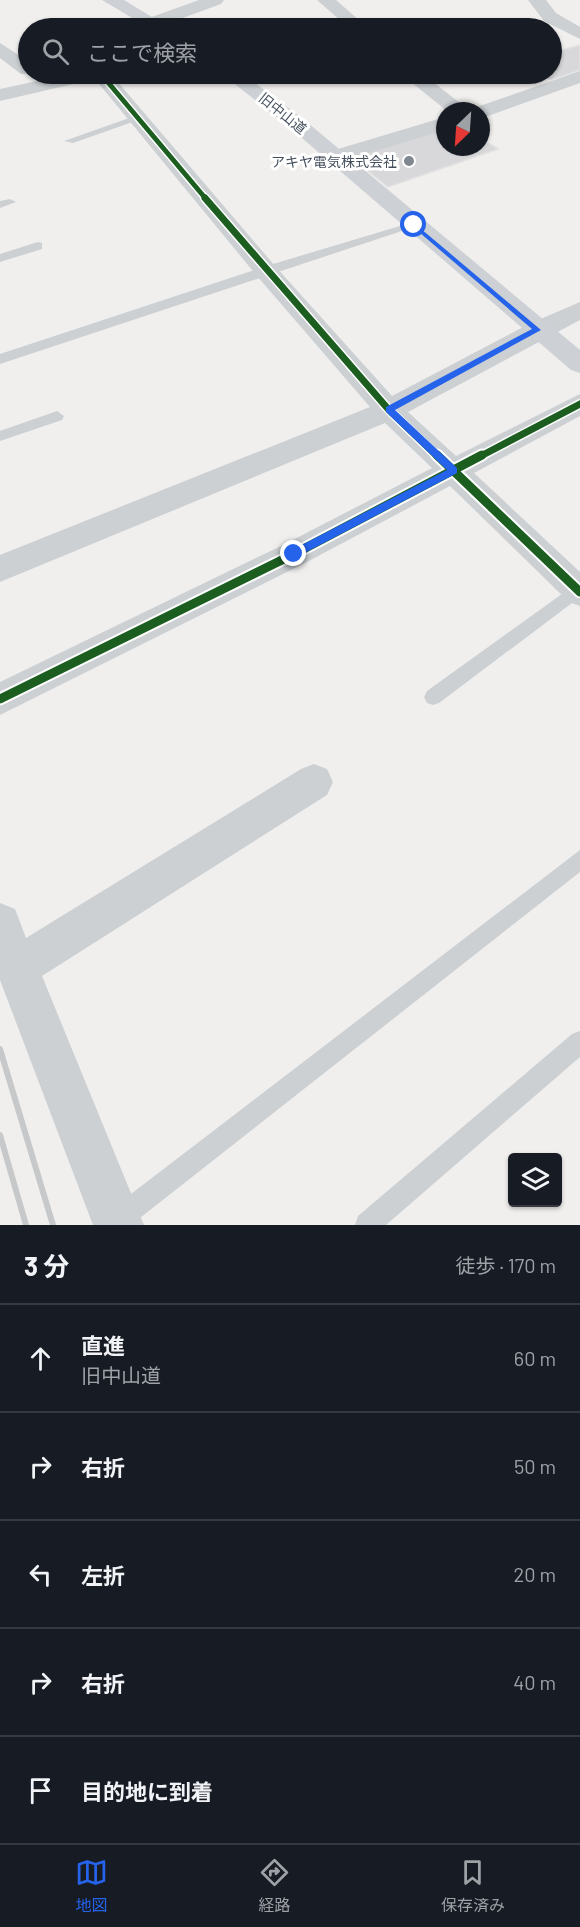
<!DOCTYPE html>
<html lang="ja">
<meta charset="utf-8">
<style>
body{margin:0;font-family:Barlow,"Noto Sans JP",sans-serif;background:#20242c;color:#f1f3f6}
.controls{position:absolute;right:18px;bottom:18px;display:grid;overflow:hidden;border-radius:6px;box-shadow:0 2px 4px #0004}
.controls button{width:54px;height:54px;display:grid;place-items:center;padding:0;border:0;border-bottom:2px solid #363941;background:#171b24;color:#f1f3f6;font:30px sans-serif}
.compass{position:absolute;left:436px;top:102px;width:54px;height:54px;border-radius:50%;background:#171b24;box-shadow:0 2px 4px #0004;rotate:205deg}
.stop{position:absolute;width:18px;height:18px;margin:-14px;border:4px solid #2563eb;border-radius:50%;background:#fff}
.stop.end{background:#2563eb;border-color:#fff;box-shadow:0 2px 6px #0008}
.list{margin:0;padding:0;list-style:none}
h2{display:flex;justify-content:space-between;align-items:center;height:78px;margin:0;padding:0 24px;font-size:26px}
h2 small{font-size:20px;font-weight:400;color:#9ea1a6}
.list li{display:grid;grid-template-columns:39px 1fr auto;gap:18px;align-items:center;box-sizing:border-box;height:108px;padding:0 24px;border-top:2px solid #363941}
.list b{display:block;font-size:22px;white-space:nowrap}
.list p{margin:0;font-size:20px;white-space:nowrap;color:#9ea1a6}
.list em{font-size:20px;font-style:normal;color:#9ea1a6}
.icon{flex:none;width:33px;height:33px;fill:none;stroke:currentColor;stroke-width:2;stroke-linecap:round;stroke-linejoin:round}
.map{position:relative;flex:none;width:580px;height:1225px;overflow:hidden}
.search{position:absolute;background:#171b24;box-shadow:0 2px 4px #0004;left:18px;right:18px;top:18px;height:66px;display:flex;align-items:center;gap:15px;box-sizing:border-box;padding:0 21px;border-radius:33px;color:#9ea1a6;font-size:22px}
.sheet{height:618px;background:#171b24}
nav{display:flex;justify-content:space-around;align-items:center;box-sizing:border-box;height:84px;border-top:2px solid #363941;background:#171b24;font-size:16px;color:#9ea1a6}
nav a{display:grid;justify-items:center;gap:3px}
nav .on{color:#2563eb}
.map>svg:first-child{display:block}
.building{fill:#d8d8da;stroke:#e1e1e1;stroke-width:1.5}
.lines{fill:none;stroke-linecap:round;stroke-linejoin:round}
.service{fill:#ccd0d3;fill-rule:evenodd}
.minor{fill:#ccd0d3;fill-rule:evenodd}
.secondary{fill:#cdd0d4;fill-rule:evenodd}
.rail{stroke:#c6c8ca;stroke-width:6}
.cycleway-far2-casing{stroke:#fff;stroke-width:8}
.cycleway-far1-casing{stroke:#fff;stroke-width:10}
.cycleway-casing{stroke:#fff;stroke-width:13}
.cycleway-far2{stroke:#1b5e20;stroke-width:5}
.cycleway-far1{stroke:#1b5e20;stroke-width:7}
.cycleway{stroke:#1b5e20;stroke-width:9}
.route{fill:#2563eb}
.poi-dot{fill:#808790;stroke:#fff;stroke-width:2}
.labels{text-anchor:middle;dominant-baseline:central;stroke-width:6;stroke-linejoin:round;paint-order:stroke}
.far-street-label{font-size:14px;fill:#444f5d;stroke:#fff}
.far-poi-label{font-size:14px;fill:#444f5d;stroke:#fff;text-anchor:end}
</style>
<div class="map">
<svg width="580" height="1225" viewBox="0 0 580 1225">
<rect width="100%" height="100%" fill="#f0efee"/>
<path class="building" d="M580,45V70L551,80L542,74H552V53Z
M445,129V147H481V138L498,149L388,187L350,157Z"/>
<g class="lines">
<path class="service" d="M132,117L141,119L73,143L64,141Z
M10,199L16,202L0,208V201Z
M410,223L420,225L0,364V354L273,264Z
M38,242L42,243V249L0,262V254Z
M57,411L64,416L62,420L0,441V431Z
M580,581V597L439,703L433,705L427,703L424,697L427,691Z
M580,850V872L131,1225H109L107,1219L110,1210Z
M580,1031V1057L386,1225H355L358,1216L572,1034Z"/>
<path class="minor" d="M199,0H224L221,4L158,27H146L143,23L146,19Z
M317,0H336L368,28H349Z
M528,0H546L556,13L580,27V39L544,21Z
M0,43L28,61V74H35H21L0,58Z
M580,71V83L488,116L481,118V111H472L474,108Z
M69,74H111L275,266L392,396L529,324L580,302V320L408,412L456,456L580,394V416L474,473L580,572V606L569,602L450,486L305,563L0,715V682L283,545L432,468L385,423L0,582V555L370,407L257,276L95,79L0,101V89Z
M401,74H423L470,111H447Z
M445,117V130L336,163L328,162L325,157L328,152Z
M314,764L327,769L333,782L327,795L42,976L144,1225H93L0,980V903L15,909L26,938L301,769Z"/>
<path class="secondary" d="M102,0H124L170,28H149Z
M222,74H243L302,118L580,350V373L571,370L288,126Z"/>
<path class="rail" d="M0,1049L53,1225
M0,1135L26,1225"/>
<defs>
<path id="cycleway-far2" d="M101,74L206,199"/>
<path id="cycleway-far1" d="M205,198L389,410L438,457
M479,457L580,404"/>
<path id="cycleway" d="M437,455L580,592
M0,699L294,554L482,455"/>
</defs>
<use href="#cycleway-far2" class="cycleway-far2-casing"/>
<use href="#cycleway-far1" class="cycleway-far1-casing"/>
<use href="#cycleway" class="cycleway-casing"/>
<use href="#cycleway-far2" class="cycleway-far2"/>
<use href="#cycleway-far1" class="cycleway-far1"/>
<use href="#cycleway" class="cycleway"/>
</g>
<path class="route" d="M414,223L541,330L395,410L457,468V473L297,557H290V551L447,470L386,412V407L532,329L412,226Z"/>
<circle class="poi-dot" cx="409" cy="161" r="6"/>
<g class="labels">
<g class="far-street-label">
<text transform="translate(283 113) rotate(39)">旧中山道</text>
</g>
<g class="far-poi-label">
<text x="397" y="161">アキヤ電気株式会社</text>
</g>
</g>
</svg>
<div class="controls">
<button><svg class="icon" aria-label="layers" viewBox="0 0 24 24"><path d="M12 4l9 5-9 5-9-5zM3 14l9 5 9-5"/></svg></button>
</div>
<svg class="compass" viewBox="-18 -18 36 36"><path d="M0-13l5 13h-10z" fill="#e53935"/><path d="M0 13l5-13h-10z" fill="#9ea1a6"/></svg>
<div class="stop" style="left:414px;top:225px"></div>
<div class="stop end" style="left:294px;top:554px"></div>
<div class="search"><svg class="icon" aria-label="search" viewBox="0 0 24 24"><circle cx="10" cy="10" r="6"/><path d="M15 15l6 6"/></svg>ここで検索</div>
</div>
<section class="sheet">
<h2>3 分<small>徒歩 · 170 m</small></h2>
<ul class="list">
<li><svg class="icon" aria-label="ahead" viewBox="0 0 24 24"><path d="M12 20V5M6 11l6-6 6 6"/></svg><div><b>直進</b><p>旧中山道</p></div><em>60 m</em></li>
<li><svg class="icon" aria-label="right" viewBox="0 0 24 24"><path d="M7 20v-9h11M14 6l5 5-5 5"/></svg><div><b>右折</b></div><em>50 m</em></li>
<li><svg class="icon" aria-label="left" viewBox="0 0 24 24"><path d="M17 20v-9H6M10 6l-5 5 5 5"/></svg><div><b>左折</b></div><em>20 m</em></li>
<li><svg class="icon" aria-label="right" viewBox="0 0 24 24"><path d="M7 20v-9h11M14 6l5 5-5 5"/></svg><div><b>右折</b></div><em>40 m</em></li>
<li><svg class="icon" aria-label="arrive" viewBox="0 0 24 24"><path d="M6 21V4h12l-3 4 3 4H6"/></svg><div><b>目的地に到着</b></div></li>
</ul>
</section>
<nav>
<a class="on"><svg class="icon" aria-label="map" viewBox="0 0 24 24"><path d="M3 6l6-2 6 2 6-2v14l-6 2-6-2-6 2zM9 4v14M15 6v14"/></svg>地図</a>
<a><svg class="icon" aria-label="directions" viewBox="0 0 24 24"><path d="M12 3l9 9-9 9-9-9zM9 14v-3h6M13 9l2 2-2 2"/></svg>経路</a>
<a><svg class="icon" aria-label="saved" viewBox="0 0 24 24"><path d="M7 4h10v16l-5-4-5 4z"/></svg>保存済み</a>
</nav>
